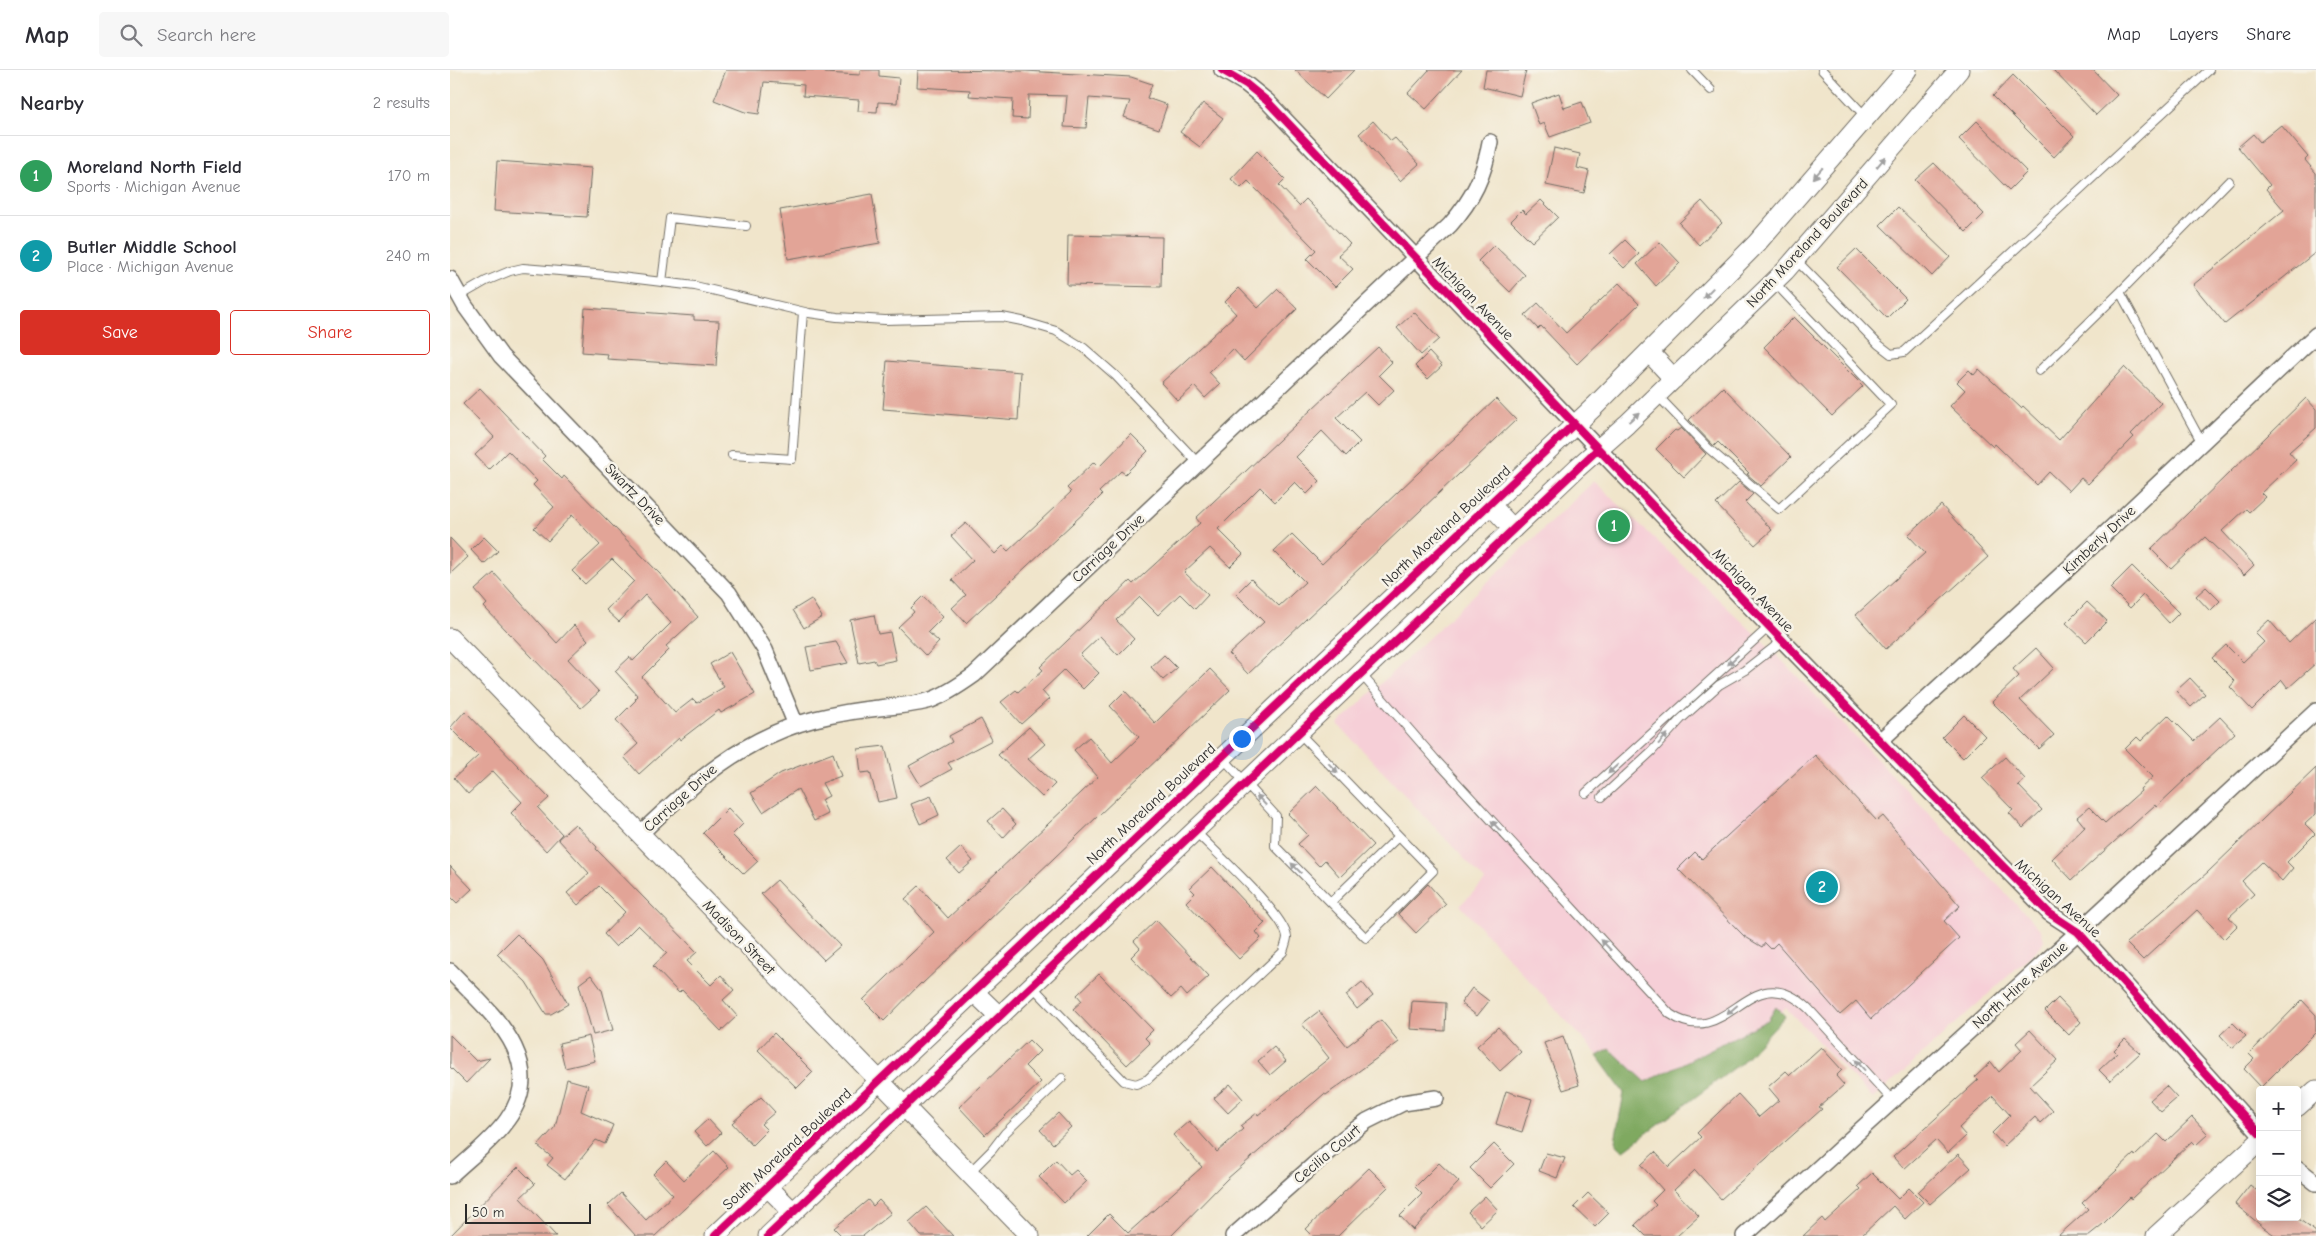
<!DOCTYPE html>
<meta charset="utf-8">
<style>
body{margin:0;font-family:"Comic Neue",sans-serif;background:#f7f7f7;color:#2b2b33}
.controls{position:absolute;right:15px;bottom:15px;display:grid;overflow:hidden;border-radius:5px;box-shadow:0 2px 12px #0003}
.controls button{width:45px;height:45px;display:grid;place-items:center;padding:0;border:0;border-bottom:1px solid #e1e1e2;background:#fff;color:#2b2b33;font:25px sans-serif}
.scale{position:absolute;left:15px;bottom:12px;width:126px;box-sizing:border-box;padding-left:5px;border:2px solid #2b2b2b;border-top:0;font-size:14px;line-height:18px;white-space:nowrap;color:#2b2b2b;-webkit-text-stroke:4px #f7f3e8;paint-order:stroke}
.you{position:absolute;left:791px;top:668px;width:18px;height:18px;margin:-12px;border:4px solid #fff;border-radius:50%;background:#1a73e8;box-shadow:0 0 0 8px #1a73e833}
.badge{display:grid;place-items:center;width:32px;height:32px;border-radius:50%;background:#d93025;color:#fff;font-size:16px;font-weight:700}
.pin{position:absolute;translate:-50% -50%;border:2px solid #fff;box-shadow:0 1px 5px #0006}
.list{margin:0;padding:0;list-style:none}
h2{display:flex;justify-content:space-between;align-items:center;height:65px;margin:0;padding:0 20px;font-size:21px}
h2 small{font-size:16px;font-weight:400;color:#7c7c81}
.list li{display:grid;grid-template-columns:32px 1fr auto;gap:15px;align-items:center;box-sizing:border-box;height:80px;padding:0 20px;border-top:1px solid #e1e1e2}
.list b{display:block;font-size:19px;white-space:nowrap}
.list p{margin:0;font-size:16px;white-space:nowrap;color:#7c7c81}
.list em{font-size:16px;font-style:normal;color:#7c7c81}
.actions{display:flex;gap:10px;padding:15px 20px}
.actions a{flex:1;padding:11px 0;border:1px solid #d93025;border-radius:5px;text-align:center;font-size:18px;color:#d93025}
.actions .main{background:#d93025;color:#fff}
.icon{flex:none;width:28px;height:28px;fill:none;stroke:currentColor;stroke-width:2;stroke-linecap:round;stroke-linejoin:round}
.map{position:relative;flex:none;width:1866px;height:1166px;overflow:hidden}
header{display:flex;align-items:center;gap:30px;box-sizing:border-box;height:70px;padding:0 25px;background:#fff;border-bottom:1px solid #e1e1e2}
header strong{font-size:24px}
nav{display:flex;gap:28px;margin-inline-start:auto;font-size:18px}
.search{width:350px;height:45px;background:#f7f7f7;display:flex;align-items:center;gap:12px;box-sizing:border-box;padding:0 18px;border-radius:5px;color:#7c7c81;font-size:19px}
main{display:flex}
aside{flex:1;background:#fff}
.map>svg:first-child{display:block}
.built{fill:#f6cfd7}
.forest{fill:#7fa960;stroke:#556a46}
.building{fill:#e2a497}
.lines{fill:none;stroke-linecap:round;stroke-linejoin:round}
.service-casing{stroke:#706c63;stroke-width:10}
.minor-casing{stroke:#706c63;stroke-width:18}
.tertiary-casing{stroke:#706c63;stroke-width:21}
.service{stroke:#fff;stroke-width:8}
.minor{stroke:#fff;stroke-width:15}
.tertiary{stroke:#fff;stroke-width:19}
.cycleway-casing{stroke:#f7f3e8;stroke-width:11}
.cycleway{stroke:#d6006c;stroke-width:8}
.oneway{fill:#a0a0a0}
.labels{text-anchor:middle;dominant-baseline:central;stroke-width:5;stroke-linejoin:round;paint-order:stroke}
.street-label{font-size:15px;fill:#2b2b2b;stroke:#f7f3e8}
</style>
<header>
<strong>Map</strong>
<div class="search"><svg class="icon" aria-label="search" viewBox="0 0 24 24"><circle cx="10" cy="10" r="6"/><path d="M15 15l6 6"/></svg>Search here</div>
<nav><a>Map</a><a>Layers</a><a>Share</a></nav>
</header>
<main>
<aside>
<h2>Nearby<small>2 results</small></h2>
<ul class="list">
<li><span class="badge" style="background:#2e9e5b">1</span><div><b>Moreland North Field</b><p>Sports · Michigan Avenue</p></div><em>170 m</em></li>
<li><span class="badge" style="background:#0f9aa8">2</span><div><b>Butler Middle School</b><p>Place · Michigan Avenue</p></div><em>240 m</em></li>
</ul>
<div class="actions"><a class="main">Save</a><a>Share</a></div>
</aside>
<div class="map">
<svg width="1866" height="1166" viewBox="0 0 1866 1166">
<rect width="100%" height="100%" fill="#f7f3e8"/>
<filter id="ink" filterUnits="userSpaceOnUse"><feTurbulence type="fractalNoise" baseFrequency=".02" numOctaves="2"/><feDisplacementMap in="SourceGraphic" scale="10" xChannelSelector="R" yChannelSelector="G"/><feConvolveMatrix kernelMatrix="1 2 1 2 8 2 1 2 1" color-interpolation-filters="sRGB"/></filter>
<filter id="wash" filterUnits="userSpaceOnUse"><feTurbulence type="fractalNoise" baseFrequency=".0096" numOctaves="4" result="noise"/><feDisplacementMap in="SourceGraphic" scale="20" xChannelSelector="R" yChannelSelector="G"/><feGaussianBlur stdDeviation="1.12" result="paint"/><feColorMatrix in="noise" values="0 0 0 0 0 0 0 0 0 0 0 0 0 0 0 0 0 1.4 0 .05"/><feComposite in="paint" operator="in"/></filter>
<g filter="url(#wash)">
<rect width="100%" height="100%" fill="#f0e5cb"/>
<path class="built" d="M1144,411L1322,580L1591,860L1594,870L1590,877L1423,1029L1336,938L1211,1054L1010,835L1035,811L888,654Z"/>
<path class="forest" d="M1326,937L1335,946L1291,993L1173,1081L1165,1071L1174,1023L1147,986L1160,979L1196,1012L1318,950Z"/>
<g id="blocks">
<path class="building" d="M276,0H375V3L410,5V0H429V6L449,8L447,33L428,32L427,42L408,41L409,30L353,26L354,15L314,12L309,44L295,42L264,30Z
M468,0L575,1L681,7L702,14L697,28L717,35L709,59L674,47L680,31L639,28L636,58L614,57L617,26L579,25L578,49L562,48L563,29L519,26L520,20L467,17Z
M845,0H904L876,29Z
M979,0H1012L976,39L958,23Z
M1036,0H1076L1070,26L1033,17Z
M1603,0H1643L1667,25L1646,45Z
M1563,5L1624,66L1604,87L1543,26Z
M1109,23L1114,38L1132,32L1140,53L1100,67L1094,53L1089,55L1081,33Z
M753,33L773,48L750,77L730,62Z
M923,51L941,71L945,68L969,94L950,111L909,64Z
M1527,51L1577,102L1559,120L1509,69Z
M1831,55L1858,87L1855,90L1866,103V182L1775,254L1743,215L1834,140L1816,119L1820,115L1788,77L1803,64L1810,72Z
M1104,78L1130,84L1127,98L1139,101L1134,123L1096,115Z
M807,81L835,109L829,115L849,136L856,129L900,174L888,185L903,199L885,217L857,189L866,180L798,111L791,118L781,109Z
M47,91L141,98L137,147L44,141Z
M1484,93L1534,144L1516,162L1465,110Z
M422,124L430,173L338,189L330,140Z
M1091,130L1108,147L1082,172L1061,151L1072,140L1076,144Z
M1252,131L1272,153L1249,175L1229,153Z
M1448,137L1500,187L1482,206L1430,155Z
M618,165L712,167L711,217L617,215Z
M1175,170L1189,184L1174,198L1160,184Z
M1210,172L1230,193L1206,216L1187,194Z
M1044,175L1075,205L1060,222L1028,191Z
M1406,179L1456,229L1437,248L1387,197Z
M1169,213L1189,234L1127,294L1091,256L1088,259L1075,245L1088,233L1116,263Z
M789,218L808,238L828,219L847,239L794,291L783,279L759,302L770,314L755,328L744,316L728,331L711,313L786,244L775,232Z
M135,238L244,246V250L269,251L266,296L157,289L158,284L132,282Z
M964,242L989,269L971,285L947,258Z
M1344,247L1413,316L1382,346L1314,277Z
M928,277L942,292L929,305L944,320L928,335L915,322L886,348L910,372L896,386L872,361L846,387L870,411L857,424L845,412L825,432L810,417L768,459L793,484L780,497L760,478L734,502L758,525L745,539L730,524L708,545L690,527L666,550L684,569L668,585L650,566L630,585L649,603L633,619L614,600L592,621L599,629L571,654L551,632L566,620L568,622L593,600L590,597L617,571L680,511L683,514L750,453L746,448Z
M979,282L992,296L978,309L965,296Z
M437,291L571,302L568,350L433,339Z
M1674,297L1711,333L1681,364L1684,367L1638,414L1631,408L1619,421L1599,402L1587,415L1545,374L1543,377L1500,336L1515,320L1507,312L1519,300L1524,305L1529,299L1571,338L1573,336L1609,370Z
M1273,317L1341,387L1311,416L1297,404L1299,403L1268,372L1264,376L1239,350Z
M30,318L95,386L92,389L112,409L114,406L210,504L248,547L216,576L219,580L192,607L225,643L243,629L247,633L274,617L260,594L280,582L305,624L271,643L269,640L230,670L229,668L189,704L174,687L188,674L166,650L186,630L185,629L188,626L165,601L180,587L183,591L221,553L195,525L169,552L156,540L184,511L162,489L135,514L122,501L150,475L122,445L98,471L84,458L104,437L83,415L87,411L58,381L39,400L25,385L44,367L13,334Z
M1856,328L1866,339V358L1839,382L1846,390L1811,423L1815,427L1799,442L1796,439L1772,461L1804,495L1794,505L1755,467L1721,499L1701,479Z
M1046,329L1066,350L798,604L779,584L814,552L786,524L801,509L829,536L855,512L824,481L842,464L872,494Z
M1231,358L1256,384L1234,407L1206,379L1225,360L1227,361Z
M681,364L698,381L675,404L671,401L649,422L652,425L638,439L516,553L502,538L516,525L502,510L523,490L501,466L516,453L545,484L553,476L558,481L621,422L617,418L644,392L649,397Z
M1289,412L1303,424L1295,432L1322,460L1305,475L1266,434Z
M1491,435L1538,487L1436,579L1406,545L1475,483L1458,465Z
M34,467L48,481L34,494L21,480Z
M0,468L18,487L0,504Z
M1682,496L1729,543L1719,553L1693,525L1680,538L1660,518Z
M44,503L107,573L124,555L138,570L118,589L149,622L131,638L34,537L37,534L25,520Z
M1756,517L1770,531L1760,541L1746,526Z
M473,526L493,547L478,562L489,572L476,586L448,557L464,542L461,538Z
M361,529L372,547L354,558L343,540Z
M1637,532L1657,551L1636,572L1616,553Z
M424,545L428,564L440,562L446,590L426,594L424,590L409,593L400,550Z
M1866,547V593L1838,618L1832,610L1802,640L1780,617L1785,611L1762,588L1776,575L1793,592L1814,572L1805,563L1819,550L1839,573Z
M386,572L398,593L361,600L356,577Z
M1586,578L1604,598L1570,630L1604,665L1589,679L1542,632L1569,606L1563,599Z
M714,585L727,598L713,610L701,597Z
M760,599L780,620L472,914L471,913L434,951L413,930L484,862L455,829L469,816L498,848L648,707L624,680L639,667L662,693L689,667L660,636L675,621L705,653Z
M1740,608L1755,624L1741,637L1726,621Z
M15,641L99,728L88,738L112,764L96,781L61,743L72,732L43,701L18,724L4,708L28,686L0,658Z
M1514,645L1535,666L1513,688L1492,667Z
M1718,645L1744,671L1770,647L1785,663L1706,737L1705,735L1622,810L1602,789L1635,757L1627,747L1639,737L1655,753L1691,721L1690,719L1703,707L1675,679L1687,667L1691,671Z
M531,649L542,670L498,693L502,699L471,716L459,696L502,672L499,666Z
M579,657L595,674L578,689L605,714L592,727L548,685Z
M435,676L447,728L428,732L420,702L411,703L408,679Z
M383,683L391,706L372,713L379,726L371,730L378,744L364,751L348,719L313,742L301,723L331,703Z
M1365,685L1427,751L1433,746L1510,836L1494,851L1509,868L1421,949L1406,931L1390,945L1327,873L1321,879L1315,873L1312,877L1294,866L1228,799L1245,782L1252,789Z
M1555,687L1575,709L1568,715L1592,740L1573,758L1559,743L1563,740L1532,708Z
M1866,698V744L1855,754L1865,764L1837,792L1843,798L1832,811L1812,792L1792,811L1804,824L1779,847L1787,856L1774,869L1747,840L1693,890L1676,873L1758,802Z
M867,716L923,775L890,807L875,790L869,796L848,774L858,765L838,744Z
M481,726L489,745L470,754L461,734Z
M278,738L293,754L282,765L308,791L294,804L253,763Z
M552,739L566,754L553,768L538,751Z
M125,754L147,777L146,779L247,882L237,891L261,915L271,905L284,920L273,930L287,946L271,961L232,920L229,923L203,896L217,883L188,855L166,877L154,864L175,842L149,816L128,835L117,823L139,803L108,769Z
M511,777L523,791L509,803L497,790Z
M0,796L22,819L7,833L0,826Z
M762,797L815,853L806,862L811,868L789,889L736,832L745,823L740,818Z
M327,810L390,876L374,890L311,824Z
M978,814L996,834L966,863L948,844Z
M706,850L759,906L737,926L731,919L721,928L681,887L690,878L684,871Z
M67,864L93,890L118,934L101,944H96L76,912L47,884Z
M649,904L703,960L695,968L700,973L677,995L623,939L632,931L627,925Z
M141,905L152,920L163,960L143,965L129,914Z
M912,912L923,926L907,939L896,925Z
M1022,918L1039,931L1027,946L1011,933Z
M1608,928L1631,952L1619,965L1595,941Z
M1852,930L1866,945V962L1811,1017L1794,999L1804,989L1799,984Z
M962,931L996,933L995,961L960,959Z
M869,941L897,976L931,950L949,972L876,1025L874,1024L777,1109L721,1166H637L659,1144L678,1163L752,1097L723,1065L739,1051L767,1082L793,1059L790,1056L807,1043L808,1045L879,988L852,954Z
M1783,953L1796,966L1782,978L1770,965Z
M1048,957L1071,982L1050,1001L1027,976Z
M1580,960L1608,990L1580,1016L1603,1041L1590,1053L1585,1047L1554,1076L1542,1063L1560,1045L1543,1026L1509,1058L1516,1066L1498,1083L1486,1070L1454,1099L1443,1087L1528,1010L1525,1007L1541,992L1549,1002L1572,980L1566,973Z
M324,963L363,1002L347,1018L308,980Z
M0,965L26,991L40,988L16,1013L0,997Z
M139,966L145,991L115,998L109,973Z
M1113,966L1129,1015L1113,1020L1094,973Z
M1675,969L1690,983L1660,1011L1649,1000L1667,983L1664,980Z
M579,970L590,981L575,996L591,1012L535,1065L509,1037Z
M824,977L836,991L820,1005L808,991Z
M1371,977L1392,1000L1386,1006L1394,1015L1369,1037L1372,1039L1271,1129L1245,1100L1224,1120L1249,1146L1227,1166H1196L1185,1155L1206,1135L1202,1131L1213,1120L1191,1095L1205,1082L1219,1097L1251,1067L1247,1063L1288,1024L1309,1047L1329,1030L1318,1017L1336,1001L1340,1005Z
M117,1009L138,1015L131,1041L163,1055L155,1074L146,1070L115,1109L97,1095L103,1088L88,1076L105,1057Z
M780,1014L793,1029L778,1043L764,1028Z
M1716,1016L1727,1028L1711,1042L1700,1030Z
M1056,1021L1082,1029L1072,1062L1046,1054Z
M311,1027L325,1042L311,1054L317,1060L302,1075L282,1053Z
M608,1043L621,1057L603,1074L590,1060Z
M1742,1047L1758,1064L1746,1075L1742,1071L1681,1129L1680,1127L1653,1154L1638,1166H1608L1638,1139L1632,1133L1684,1084L1685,1086L1708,1064L1716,1072Z
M258,1049L271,1063L257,1076L244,1062Z
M1044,1074L1064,1094L1040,1118L1020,1098Z
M264,1081L279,1097L205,1166H186L158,1135L171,1123L196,1150L223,1125L203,1104L216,1091L234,1110Z
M1096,1083L1115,1088L1107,1108L1089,1101Z
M1508,1084L1521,1098L1480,1134L1468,1122Z
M606,1090L620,1105L626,1100L637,1111L614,1133L589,1107Z
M989,1093L1009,1112L963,1160L950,1146L972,1124L965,1117Z
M68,1097L85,1114L70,1128L106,1166H0Z
M919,1098L938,1117L888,1166H863L856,1159Z
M1422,1103L1448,1129L1459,1118L1473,1132L1455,1149L1443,1136L1411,1166H1353L1372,1148L1375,1152L1411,1119L1408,1116Z
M1800,1115L1810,1123V1147H1846L1866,1162V1166H1826L1814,1158L1785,1134Z
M1138,1123L1159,1143L1145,1157L1124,1137Z
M1035,1126L1048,1140L1031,1156L1018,1142Z
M418,1130L423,1136L429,1130L441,1143L413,1166H392L384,1158Z
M476,1137L503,1166H471L459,1152Z"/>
</g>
</g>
<g filter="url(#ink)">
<use href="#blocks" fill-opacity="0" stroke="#706c63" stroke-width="1"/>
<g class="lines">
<defs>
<path id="service" d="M1242,0L1261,20
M1372,0L1416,47
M1346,190L1428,274L1441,284L1454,282L1759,0
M212,212L220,148L296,156
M10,226L36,211L60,201L73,198L146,204L245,216L359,243L387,247L435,250L552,247L572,251L606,261L634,278L666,306L748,393
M1589,301L1670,222
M1208,326L1258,378L1329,439L1441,335L1324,212
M1752,373L1670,222L1779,111
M282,385L342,389L353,242
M911,604L985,689L1220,944C1279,984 1299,883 1358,938L1443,1031
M773,688L826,746L825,776L916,868L983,801L849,663
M1136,723L1319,557
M1152,727L1202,681L1231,649L1269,615L1295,600L1332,571
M881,832L949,766
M582,916L674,1011L686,1014L698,1009L833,882C834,878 837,871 837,867C834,843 764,781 745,761
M520,1102L542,1080L555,1063L612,1008"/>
<path id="minor" d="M772,0L796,14L817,31C1076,304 1335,576 1599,843L1628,862L1810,1064
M0,209L15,236L51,286L279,523L315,580L346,655
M1430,671L1623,494L1866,265
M190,764C243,713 292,668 365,649C386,644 407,640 429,638C446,636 465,635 481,630C497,624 510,615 524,605L1000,155C1023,129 1034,106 1040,72
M0,901C38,941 101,990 57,1050C42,1071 19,1088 0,1106
M1847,1098L1866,1113
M783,1166L894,1068L917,1051L953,1033L986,1028
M1294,1166L1628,862L1866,641"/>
<path id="tertiary" d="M1199,282L1224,309
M1040,434L1063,459
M0,568L580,1166
M524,922L550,947
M1847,1037L1866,1020
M317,1116L343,1142
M265,1166L1145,336L1307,173L1457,0
M318,1166L1127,398L1177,354L1335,201L1509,0
M1706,1166L1810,1071"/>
</defs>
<use href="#service" class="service-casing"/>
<use href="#minor" class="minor-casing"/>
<use href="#tertiary" class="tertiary-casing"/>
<use href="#service" class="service"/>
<use href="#minor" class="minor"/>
<use href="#tertiary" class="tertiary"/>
<defs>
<path id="cycleway" d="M772,0L796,14L817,31C1076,304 1335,576 1599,843L1628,862L1810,1064
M265,1166L1124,354
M318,1166L1148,379"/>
</defs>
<use href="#cycleway" class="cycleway-casing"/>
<use href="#cycleway" class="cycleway"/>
</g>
<defs><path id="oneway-solid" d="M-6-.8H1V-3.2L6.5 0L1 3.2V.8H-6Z" transform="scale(1.25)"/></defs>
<g class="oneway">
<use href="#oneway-solid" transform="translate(1431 92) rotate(-50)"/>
<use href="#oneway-solid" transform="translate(1368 103) rotate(131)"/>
<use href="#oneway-solid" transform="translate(1258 223) rotate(134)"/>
<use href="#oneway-solid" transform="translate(1184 347) rotate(-43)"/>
<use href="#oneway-solid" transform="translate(1283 590) rotate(137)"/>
<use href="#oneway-solid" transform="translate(1213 669) rotate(-48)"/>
<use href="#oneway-solid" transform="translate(883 698) rotate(46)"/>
<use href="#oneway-solid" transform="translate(1163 699) rotate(138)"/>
<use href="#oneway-solid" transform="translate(811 730) rotate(-133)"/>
<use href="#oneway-solid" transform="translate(1046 756) rotate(-133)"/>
<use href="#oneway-solid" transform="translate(846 798) rotate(-135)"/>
<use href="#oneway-solid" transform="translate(1156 875) rotate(-133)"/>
<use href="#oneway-solid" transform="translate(1282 940) rotate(139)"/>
<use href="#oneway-solid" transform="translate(1410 995) rotate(-132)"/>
</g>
</g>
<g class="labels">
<g class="street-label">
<text transform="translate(1357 173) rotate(-47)">North Moreland Boulevard</text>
<text transform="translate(1023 228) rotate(46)">Michigan Avenue</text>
<text transform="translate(185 424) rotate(46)">Swartz Drive</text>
<text transform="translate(996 456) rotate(-43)">North Moreland Boulevard</text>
<text transform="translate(1649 470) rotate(-43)">Kimberly Drive</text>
<text transform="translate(658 478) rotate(-43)">Carriage Drive</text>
<text transform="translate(1303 520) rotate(46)">Michigan Avenue</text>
<text transform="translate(230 728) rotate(-42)">Carriage Drive</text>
<text transform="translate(701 734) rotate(-43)">North Moreland Boulevard</text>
<text transform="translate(1608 828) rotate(42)">Michigan Avenue</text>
<text transform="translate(289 867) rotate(46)">Madison Street</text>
<text transform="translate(1570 915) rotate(-42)">North Hine Avenue</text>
<text transform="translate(337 1079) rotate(-43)">South Moreland Boulevard</text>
<text transform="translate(877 1084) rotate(-40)">Cecilia Court</text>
</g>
</g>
</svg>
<div class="controls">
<button>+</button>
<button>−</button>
<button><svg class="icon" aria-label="layers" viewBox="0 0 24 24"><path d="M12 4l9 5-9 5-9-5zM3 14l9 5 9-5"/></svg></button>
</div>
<div class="scale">50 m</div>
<div class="you"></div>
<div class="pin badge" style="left:1164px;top:456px;background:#2e9e5b">1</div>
<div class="pin badge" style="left:1372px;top:817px;background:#0f9aa8">2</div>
</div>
</main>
